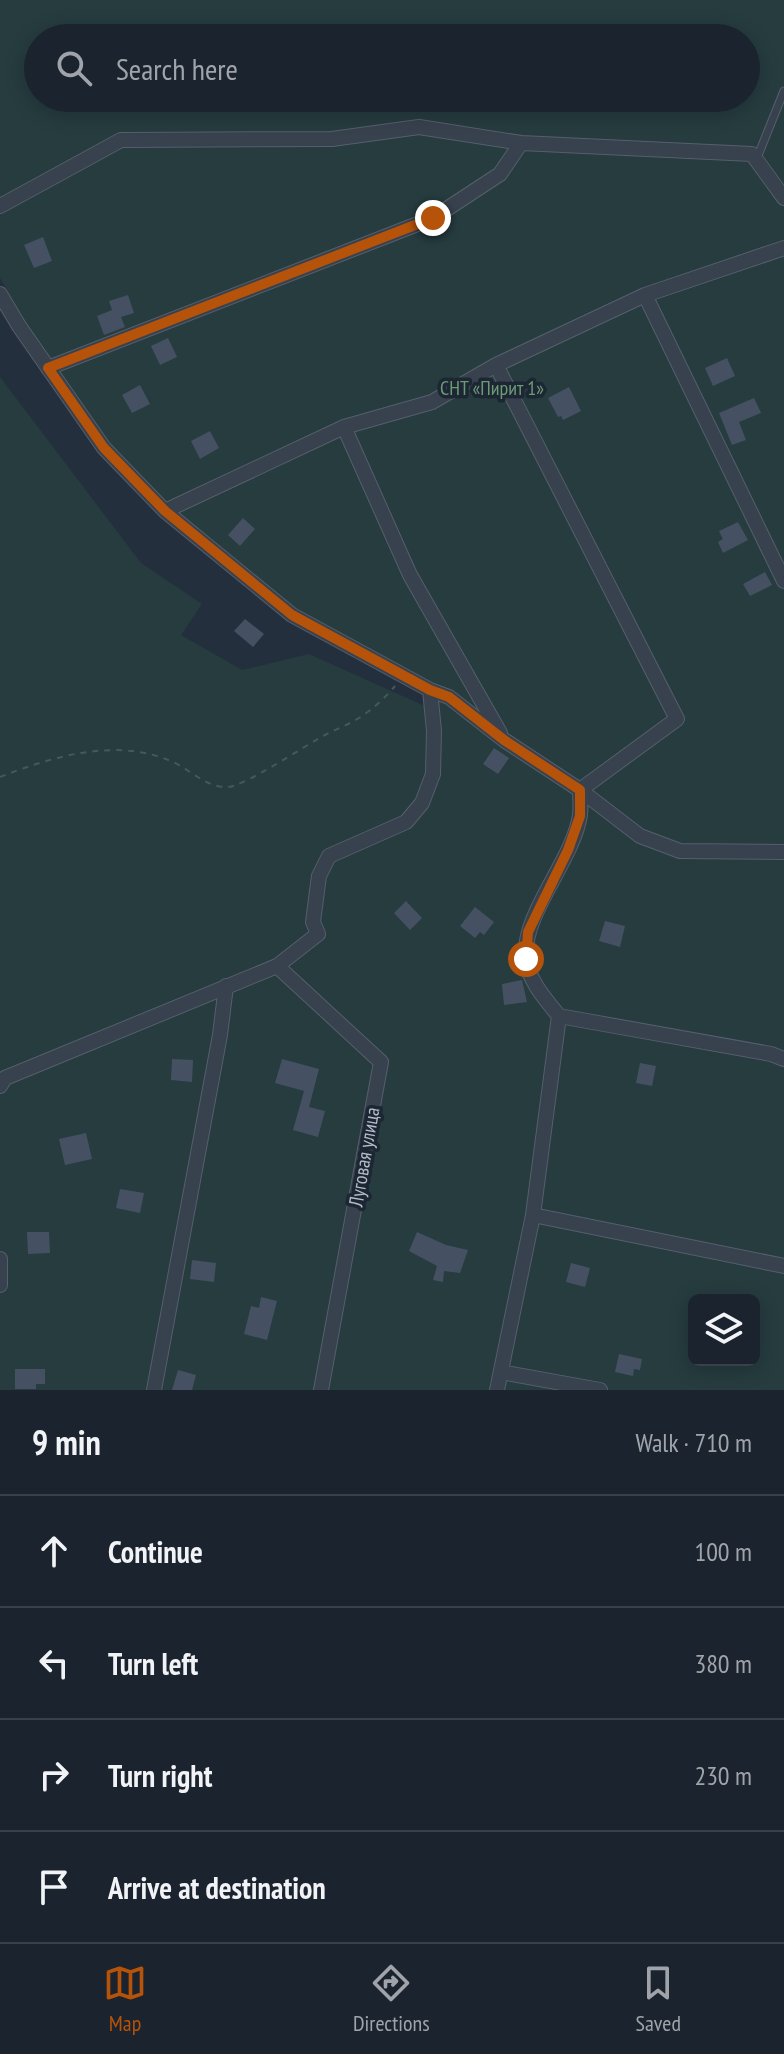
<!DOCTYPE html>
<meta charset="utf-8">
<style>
body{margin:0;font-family:"PT Sans Narrow",sans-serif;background:#282f3a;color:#f1f3f6}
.controls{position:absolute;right:24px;bottom:24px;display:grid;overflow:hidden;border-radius:12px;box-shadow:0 4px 20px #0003}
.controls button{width:72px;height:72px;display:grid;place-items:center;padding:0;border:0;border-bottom:2px solid #39404a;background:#1b232e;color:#f1f3f6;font:40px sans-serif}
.stop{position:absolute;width:24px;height:24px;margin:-18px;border:6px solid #b45309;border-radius:50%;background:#fff}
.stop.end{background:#b45309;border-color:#fff;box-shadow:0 2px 8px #0008}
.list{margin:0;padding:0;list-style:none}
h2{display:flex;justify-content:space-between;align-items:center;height:104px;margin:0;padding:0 32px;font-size:34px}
h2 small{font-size:26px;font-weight:400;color:#a0a4aa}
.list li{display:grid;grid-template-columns:52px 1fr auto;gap:24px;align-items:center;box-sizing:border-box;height:112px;padding:0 32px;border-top:2px solid #39404a}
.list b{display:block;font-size:30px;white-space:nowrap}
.list em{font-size:26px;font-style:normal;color:#a0a4aa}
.icon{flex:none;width:44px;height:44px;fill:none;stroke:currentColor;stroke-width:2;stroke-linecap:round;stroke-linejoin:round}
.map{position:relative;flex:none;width:784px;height:1390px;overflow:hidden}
.search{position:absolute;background:#1b232e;box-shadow:0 4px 20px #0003;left:24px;right:24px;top:24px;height:88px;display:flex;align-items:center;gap:20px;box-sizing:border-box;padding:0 28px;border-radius:44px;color:#a0a4aa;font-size:30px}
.sheet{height:552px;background:#1b232e}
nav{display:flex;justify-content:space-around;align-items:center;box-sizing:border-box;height:112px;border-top:2px solid #39404a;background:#1b232e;font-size:22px;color:#a0a4aa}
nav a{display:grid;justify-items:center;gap:4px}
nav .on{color:#b45309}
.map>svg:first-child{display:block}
.green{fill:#263c3f;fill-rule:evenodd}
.building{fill:#455162}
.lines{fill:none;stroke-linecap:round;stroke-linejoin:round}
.service-casing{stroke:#565f6c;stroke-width:9}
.minor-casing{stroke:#565f6c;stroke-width:16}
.path{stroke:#44595c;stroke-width:2;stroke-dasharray:6 6;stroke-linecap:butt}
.service{stroke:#38414e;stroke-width:7}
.minor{stroke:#38414e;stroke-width:14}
.route{stroke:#b45309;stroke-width:10}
.labels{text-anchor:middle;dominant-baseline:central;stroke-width:7;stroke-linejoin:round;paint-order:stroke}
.park-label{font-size:20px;fill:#6b9a76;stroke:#1d2633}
.street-label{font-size:20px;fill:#b4bcc9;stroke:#1d2633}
</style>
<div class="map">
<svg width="784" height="1390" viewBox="0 0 784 1390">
<rect width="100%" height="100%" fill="#242f3e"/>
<path class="green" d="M0,0H784V1390H0V377L141,563L202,604L181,635L242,670L309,654L427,707L431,688L317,624L179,521L104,442L44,354L0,278ZM38,38H746V98H38ZM694,1300H754V1360H694Z"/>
<path class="building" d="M43,237L52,261L34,268L24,245Z
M128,295L134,313L121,317L125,327L104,335L97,316L112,310L109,301Z
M168,338L177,357L160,365L151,346Z
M727,358L735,376L713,386L705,368Z
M140,385L150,404L132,413L122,395Z
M569,387L581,411L563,420L561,416L558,417L548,398Z
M754,398L761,413L739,422L746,440L732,445L719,413Z
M210,431L219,448L200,459L191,441Z
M243,518L255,529L240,546L228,535Z
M738,522L748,540L723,553L718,542L723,539L719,531Z
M765,572L772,585L750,596L743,584Z
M245,619L264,634L253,647L234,631Z
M494,748L509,758L498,774L483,764Z
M406,901L422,918L410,930L394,913Z
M475,907L494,922L484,935L480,932L475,938L460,926Z
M605,921L625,926L620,947L599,941Z
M522,980L527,1002L504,1005L502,984Z
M172,1059L193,1060L192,1082L171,1080Z
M282,1059L319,1069L309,1107L325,1111L318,1137L293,1130L304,1091L275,1083Z
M640,1063L656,1066L652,1086L636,1083Z
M86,1133L92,1159L65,1165L59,1139Z
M120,1189L144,1193L140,1213L116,1208Z
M27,1232H49L50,1253L28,1254Z
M417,1232L446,1245L468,1250L460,1273L444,1271L443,1282L433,1280L437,1266L409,1251Z
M192,1260L216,1263L214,1282L190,1279Z
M571,1263L590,1268L585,1287L566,1282Z
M261,1297L277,1301L267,1340L244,1334L251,1306L259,1308Z
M619,1354L642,1359L640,1370L634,1369L633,1376L615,1372Z
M15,1369H45V1384H36V1389H15Z
M178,1370L196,1375L192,1390H172Z"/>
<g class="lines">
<defs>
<path id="service" d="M757,158L784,91"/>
<path id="minor" d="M0,206L121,140L332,139L419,127L521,143
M0,294L19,326L104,448L165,511L292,615L430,690L449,697L504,740L580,790L640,836L680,851L784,852
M645,295L784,581
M496,365L677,719L580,790C580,798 581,807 580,815C573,861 522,913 526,958C528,980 545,999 559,1016L533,1215L497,1390
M48,368L433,218L500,174L521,143L752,154L784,198
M344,427L410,575L500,733
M165,511L344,427L432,402L496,365L645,295L784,248
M277,966L381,1062L321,1390
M559,1016L771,1054L784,1059
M0,1086L5,1078L277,966L318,934L313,922L319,876L329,856L406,822L422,803L433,774L434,731L430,690
M533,1215L784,1266
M0,1259V1285
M501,1372L600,1390
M154,1390L220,1035L226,986"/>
</defs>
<use href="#service" class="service-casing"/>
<use href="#minor" class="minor-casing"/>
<path class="path" d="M0,777C54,756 117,737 173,762C192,771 207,788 228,787C245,786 306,745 325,735C336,729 348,725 359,718C372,710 385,698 395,686"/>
<use href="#service" class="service"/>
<use href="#minor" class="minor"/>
</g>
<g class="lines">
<path class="route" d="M433,218L48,368L104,448L165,511L292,615L430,690L449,697L504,740L580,790V816L568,850L528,932L526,959"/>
</g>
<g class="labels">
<g class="park-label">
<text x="492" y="388">СНТ «Пирит 1»</text>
</g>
<g class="street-label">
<text transform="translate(364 1157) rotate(-80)">Луговая улица</text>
</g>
</g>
</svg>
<div class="controls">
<button><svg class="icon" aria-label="layers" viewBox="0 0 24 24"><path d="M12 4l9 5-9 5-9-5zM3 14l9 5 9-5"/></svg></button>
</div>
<div class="stop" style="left:526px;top:959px"></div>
<div class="stop end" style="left:433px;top:218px"></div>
<div class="search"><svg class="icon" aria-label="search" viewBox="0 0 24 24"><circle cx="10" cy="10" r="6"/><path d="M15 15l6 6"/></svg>Search here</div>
</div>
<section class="sheet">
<h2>9 min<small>Walk · 710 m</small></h2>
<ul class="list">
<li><svg class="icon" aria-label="ahead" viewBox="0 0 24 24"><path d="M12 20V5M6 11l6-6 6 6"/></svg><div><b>Continue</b></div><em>100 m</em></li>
<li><svg class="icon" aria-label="left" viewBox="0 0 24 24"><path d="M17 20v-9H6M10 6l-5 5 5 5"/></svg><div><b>Turn left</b></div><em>380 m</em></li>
<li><svg class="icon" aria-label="right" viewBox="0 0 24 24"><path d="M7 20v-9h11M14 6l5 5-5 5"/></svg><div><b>Turn right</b></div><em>230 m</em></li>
<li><svg class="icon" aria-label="arrive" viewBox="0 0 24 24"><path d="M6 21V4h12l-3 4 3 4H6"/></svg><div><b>Arrive at destination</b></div></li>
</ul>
</section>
<nav>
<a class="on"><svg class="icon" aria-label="map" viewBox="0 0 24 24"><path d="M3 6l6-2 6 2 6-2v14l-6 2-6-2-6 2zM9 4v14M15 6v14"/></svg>Map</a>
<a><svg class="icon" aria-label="directions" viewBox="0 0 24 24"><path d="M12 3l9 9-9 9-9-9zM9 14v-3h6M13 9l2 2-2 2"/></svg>Directions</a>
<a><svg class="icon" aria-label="saved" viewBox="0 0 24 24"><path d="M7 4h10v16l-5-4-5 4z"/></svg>Saved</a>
</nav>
